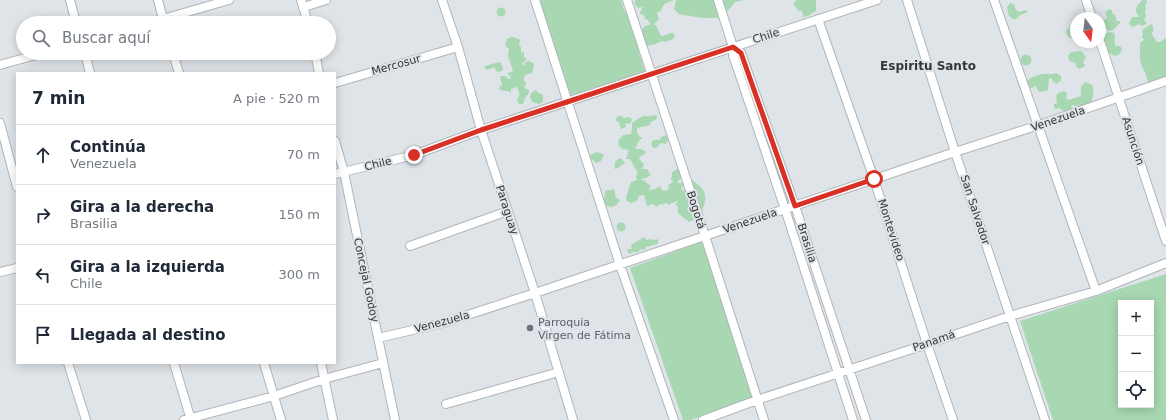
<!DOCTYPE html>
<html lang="es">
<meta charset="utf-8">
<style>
body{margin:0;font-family:"DejaVu Sans",sans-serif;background:#f2f2f3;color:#1f2937}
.controls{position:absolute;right:12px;bottom:12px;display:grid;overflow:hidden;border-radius:0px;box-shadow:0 2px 10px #0003}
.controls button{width:36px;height:36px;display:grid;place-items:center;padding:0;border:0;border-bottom:1px solid #e0e1e3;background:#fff;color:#1f2937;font:20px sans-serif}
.compass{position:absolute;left:1070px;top:12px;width:36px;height:36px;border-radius:50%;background:#fff;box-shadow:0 2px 10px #0003;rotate:166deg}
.stop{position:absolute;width:12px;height:12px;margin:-9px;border:3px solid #d93025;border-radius:50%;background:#fff}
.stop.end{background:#d93025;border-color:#fff;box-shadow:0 1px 4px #0008}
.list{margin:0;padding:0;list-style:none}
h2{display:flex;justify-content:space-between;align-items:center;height:52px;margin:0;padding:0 16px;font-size:17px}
h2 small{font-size:13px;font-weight:400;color:#747a83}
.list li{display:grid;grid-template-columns:26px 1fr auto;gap:12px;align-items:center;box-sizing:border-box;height:60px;padding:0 16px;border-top:1px solid #e0e1e3}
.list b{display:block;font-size:15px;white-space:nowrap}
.list p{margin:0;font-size:13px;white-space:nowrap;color:#747a83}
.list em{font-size:13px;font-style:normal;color:#747a83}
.icon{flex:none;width:22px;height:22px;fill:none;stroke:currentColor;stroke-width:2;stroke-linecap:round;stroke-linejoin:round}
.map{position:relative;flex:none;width:1166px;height:420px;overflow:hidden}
.search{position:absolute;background:#fff;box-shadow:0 2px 10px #0003;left:16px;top:16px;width:320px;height:44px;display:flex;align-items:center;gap:10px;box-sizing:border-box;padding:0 14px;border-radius:22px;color:#747a83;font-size:15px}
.panel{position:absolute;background:#fff;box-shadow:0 2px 10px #0003;left:16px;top:72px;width:320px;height:292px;border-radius:0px}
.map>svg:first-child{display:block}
.green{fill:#a8d8b2;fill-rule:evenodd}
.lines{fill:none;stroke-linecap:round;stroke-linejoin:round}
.minor-casing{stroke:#b0b5ba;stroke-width:10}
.minor{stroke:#fff;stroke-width:8}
.route{stroke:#d93025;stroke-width:5}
.worship-dot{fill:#6b7280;stroke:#dfe4e9;stroke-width:1.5}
.labels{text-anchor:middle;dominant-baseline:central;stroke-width:4;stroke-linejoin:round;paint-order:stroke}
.street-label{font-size:11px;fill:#343638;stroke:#dfe4e9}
.worship-label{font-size:11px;fill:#5b616d;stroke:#dfe4e9;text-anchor:start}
.neighbourhood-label{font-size:12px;font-weight:bold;fill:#343638;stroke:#dfe4e9}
</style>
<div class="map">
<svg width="1166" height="420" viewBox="0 0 1166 420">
<rect width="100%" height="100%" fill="#dfe4e9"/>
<path class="green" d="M538,0H621L625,12L630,16L629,19L635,40L638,44V50L645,71L584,91L575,95L574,94L570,95Z
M635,0H675C666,3 664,2 661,11L657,13L659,19L654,24C659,28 658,33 662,36L672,33L674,34L675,37L673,39L666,42L662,41L653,45L643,46L641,31L645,26L652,24H650L648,20L645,19L644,15L640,14V12L643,7L638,8L635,5Z
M676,0H744L735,2C731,7 727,13 721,16C713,21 689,16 679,14L674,9Z
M797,0H816V11C812,13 808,17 803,17L802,11H799L793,4Z
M1143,0H1146L1147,2L1145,5L1146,9L1145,12L1146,16L1144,20L1146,22V24L1142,26L1138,24L1136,26L1132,27L1129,23L1132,17H1139C1138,15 1137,13 1136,12C1135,7 1140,2 1143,0Z
M1010,3L1014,4L1015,8L1018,12L1026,10L1028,12L1020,15L1016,19H1013L1009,16L1007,7Z
M496.5 12a4.5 4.5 0 1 1 9 0a4.5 4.5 0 1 1-9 0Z
M1109,9L1112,10V13L1115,15L1117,21H1120V23L1113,30L1109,31C1104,28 1102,25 1103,20L1106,19L1107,17L1105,12Z
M1076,22V41H1074L1071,38L1068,37L1066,32L1071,25Z
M1151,24L1153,26V32L1151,33L1157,42H1160L1166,38V76L1162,78L1159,84H1149C1147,80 1147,78 1146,75C1145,71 1143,70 1142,66C1139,60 1140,50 1140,43L1144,40V39L1142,38L1143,34L1142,30Z
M1110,32L1114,33C1116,37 1113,42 1116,46H1120L1122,49C1121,53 1119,55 1115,56L1107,52L1105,45L1107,43C1103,41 1102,40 1102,36L1106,33Z
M512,37H514L520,40L519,46L521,47V52L524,53V57L526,58V60L522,63L523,65H525L524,63L528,61L533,63L534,65L532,73L525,75L523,81H525L526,83L524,88L529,90V93L524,99L525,100L523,104H520L518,103L517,99C521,95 519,92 517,87L511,89V92L500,90L499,88V87L502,85L500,76H505L509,79L511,78L508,74H506L513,71L508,56L509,49L505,45L507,39Z
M1081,51L1083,53L1086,57L1083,62L1085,65L1084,67L1079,69L1075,65L1077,64L1070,61C1067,57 1068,55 1071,52Z
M1020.5 60a5.5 5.5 0 1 1 11 0a5.5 5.5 0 1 1-11 0Z
M499,62C502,63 502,66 503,69L502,71L497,72L494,67L487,70L484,68L485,66Z
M1056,73L1061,76V81L1058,82V84L1053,82L1051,78L1049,79L1048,90L1042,92L1038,91L1036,86L1032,88H1028L1026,81C1033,76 1042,73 1049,74C1052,74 1054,74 1056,73Z
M1086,82L1092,85C1095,91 1092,97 1092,103L1076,109L1074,105L1071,106L1073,108C1068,113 1064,112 1059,108L1056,109L1054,108V104L1057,103L1056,96L1058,93L1065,91L1067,94L1066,97L1068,100L1081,96C1081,90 1079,86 1086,82Z
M536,90L538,93L542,94L543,97V102L539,104L532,102L530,97L531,93Z
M655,115L657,116V119L651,122L650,125L637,128V133L640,137H642V138L638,142L637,146L635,147L636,149H641L646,152L645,154L639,157L640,160L644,164L642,169H647L651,175L646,178L640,179L645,181L647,183L651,186L649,189L650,190L655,189L660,186L662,190L666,191L669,189L668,185L673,182V181L671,180L672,172L678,169L681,170L682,178L678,181V183H683L684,185L681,188L683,191L687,190L691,179C695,182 701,186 703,190C709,199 702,213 695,219C693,220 691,221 689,222L678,213V207L675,204L678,202L677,201L668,205L667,203H665L664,205L661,204L656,207L653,204L647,206L644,195L639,196L637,201L631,203L627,201L626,197L631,182L637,180L636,176L638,173L630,159H626L629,150L622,149L619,146L618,141L623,135L631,134L632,128V123C635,121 640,117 644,116C648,116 650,117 655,115Z
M620,116H622L624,118L629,117L631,118L632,120L630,124L625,123L626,127L621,129L619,122L616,121V119L617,117Z
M666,135L668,140L666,144L661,143L656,148H653L651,144L653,140H660L661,137Z
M596,152L603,154L604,156L600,162L596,163L590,158L589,156Z
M620,158L622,159L625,163L618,168L614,169L615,167V162Z
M614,189L616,198L619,199L620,201C615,208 608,209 602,202L603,198L605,197V191Z
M616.5 227a4.5 4.5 0 1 1 9 0a4.5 4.5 0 1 1-9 0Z
M644,237L646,240L651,239L654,240L658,239V244L645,247L646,249L643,250L641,249L638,252H633L629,254L627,251L628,249H632L631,245Z
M704,241L756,396L691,420H683L630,268Z
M1166,274V420H1053L1020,321ZM1121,303H1151V405H1121Z"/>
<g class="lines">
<defs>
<path id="minor" d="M70,0L76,23
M158,0L164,23
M301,0L308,23
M442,0L458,47L481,130L535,293L573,420
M535,0L620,265L674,420
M627,0L685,175L698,214L705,236L764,420
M718,0L733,47V55L785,209L853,420
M907,0L955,152L1045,420
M994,0L1096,291
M1086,0L1092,18
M304,7L326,0
M818,19L874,179L927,344L953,420
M149,23L229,0
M1100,41L1166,241
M733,47L741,53L795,206L866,420
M85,53L90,73
M173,53L179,73
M315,53L319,73
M0,65L43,53
M335,83L458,47
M0,123L17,187
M335,141L344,172L395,420
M335,174L414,155L481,130L877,0
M410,246L508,211
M0,272L17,268
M378,338L443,323L535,293L955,152L1039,125L1166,81
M68,363L86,420
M174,363L191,420
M264,363L281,420
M321,363L333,420
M446,404L559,372
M184,420L274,396L324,379L383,363
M703,420L757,400L927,344L1010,316L1096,291L1166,263"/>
</defs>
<use href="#minor" class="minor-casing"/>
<use href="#minor" class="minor"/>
</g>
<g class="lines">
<path class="route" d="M414,155L481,130L567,102L733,47L741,53L795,206L874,179"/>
</g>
<circle class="worship-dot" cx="530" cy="328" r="4"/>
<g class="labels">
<g class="street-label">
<text transform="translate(766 36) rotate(-18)">Chile</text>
<text transform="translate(396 65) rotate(-16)">Mercosur</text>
<text transform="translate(1058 119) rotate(-19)">Venezuela</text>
<text transform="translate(1133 141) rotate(72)">Asunción</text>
<text transform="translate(378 164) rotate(-14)">Chile</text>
<text transform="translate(507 210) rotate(72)">Paraguay</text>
<text transform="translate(696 210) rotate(72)">Bogotá</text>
<text transform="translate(975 210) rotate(72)">San Salvador</text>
<text transform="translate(750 221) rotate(-19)">Venezuela</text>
<text transform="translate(891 230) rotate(72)">Montevideo</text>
<text transform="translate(807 243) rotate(72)">Brasilia</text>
<text transform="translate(366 280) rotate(78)">Concejal Godoy</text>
<text transform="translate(442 322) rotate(-15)">Venezuela</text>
<text transform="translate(934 341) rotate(-19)">Panamá</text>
</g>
<g class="worship-label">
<text x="538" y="322">Parroquia<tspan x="538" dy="13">Virgen de Fátima</tspan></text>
</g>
<g class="neighbourhood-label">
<text x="928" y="66">Espiritu Santo</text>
</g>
</g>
</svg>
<div class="controls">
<button>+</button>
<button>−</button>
<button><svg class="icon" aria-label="locate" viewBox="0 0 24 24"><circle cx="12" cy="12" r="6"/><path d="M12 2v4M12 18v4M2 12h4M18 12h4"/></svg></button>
</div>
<svg class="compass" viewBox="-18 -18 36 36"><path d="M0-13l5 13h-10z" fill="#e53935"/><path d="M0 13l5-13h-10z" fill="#747a83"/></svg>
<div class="stop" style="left:874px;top:179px"></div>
<div class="stop end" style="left:414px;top:155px"></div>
<div class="search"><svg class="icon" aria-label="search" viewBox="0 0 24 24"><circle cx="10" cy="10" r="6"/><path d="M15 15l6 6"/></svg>Buscar aquí</div>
<section class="panel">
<h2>7 min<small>A pie · 520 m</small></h2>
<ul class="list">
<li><svg class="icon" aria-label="ahead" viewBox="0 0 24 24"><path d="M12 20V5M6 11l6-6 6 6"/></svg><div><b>Continúa</b><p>Venezuela</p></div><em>70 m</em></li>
<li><svg class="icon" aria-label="right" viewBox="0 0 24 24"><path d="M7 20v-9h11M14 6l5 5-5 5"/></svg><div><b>Gira a la derecha</b><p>Brasilia</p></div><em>150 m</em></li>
<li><svg class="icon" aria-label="left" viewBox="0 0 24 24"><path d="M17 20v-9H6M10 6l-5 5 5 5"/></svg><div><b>Gira a la izquierda</b><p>Chile</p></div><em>300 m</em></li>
<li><svg class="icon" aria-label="arrive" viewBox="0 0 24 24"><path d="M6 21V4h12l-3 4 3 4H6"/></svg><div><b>Llegada al destino</b></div></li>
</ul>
</section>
</div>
